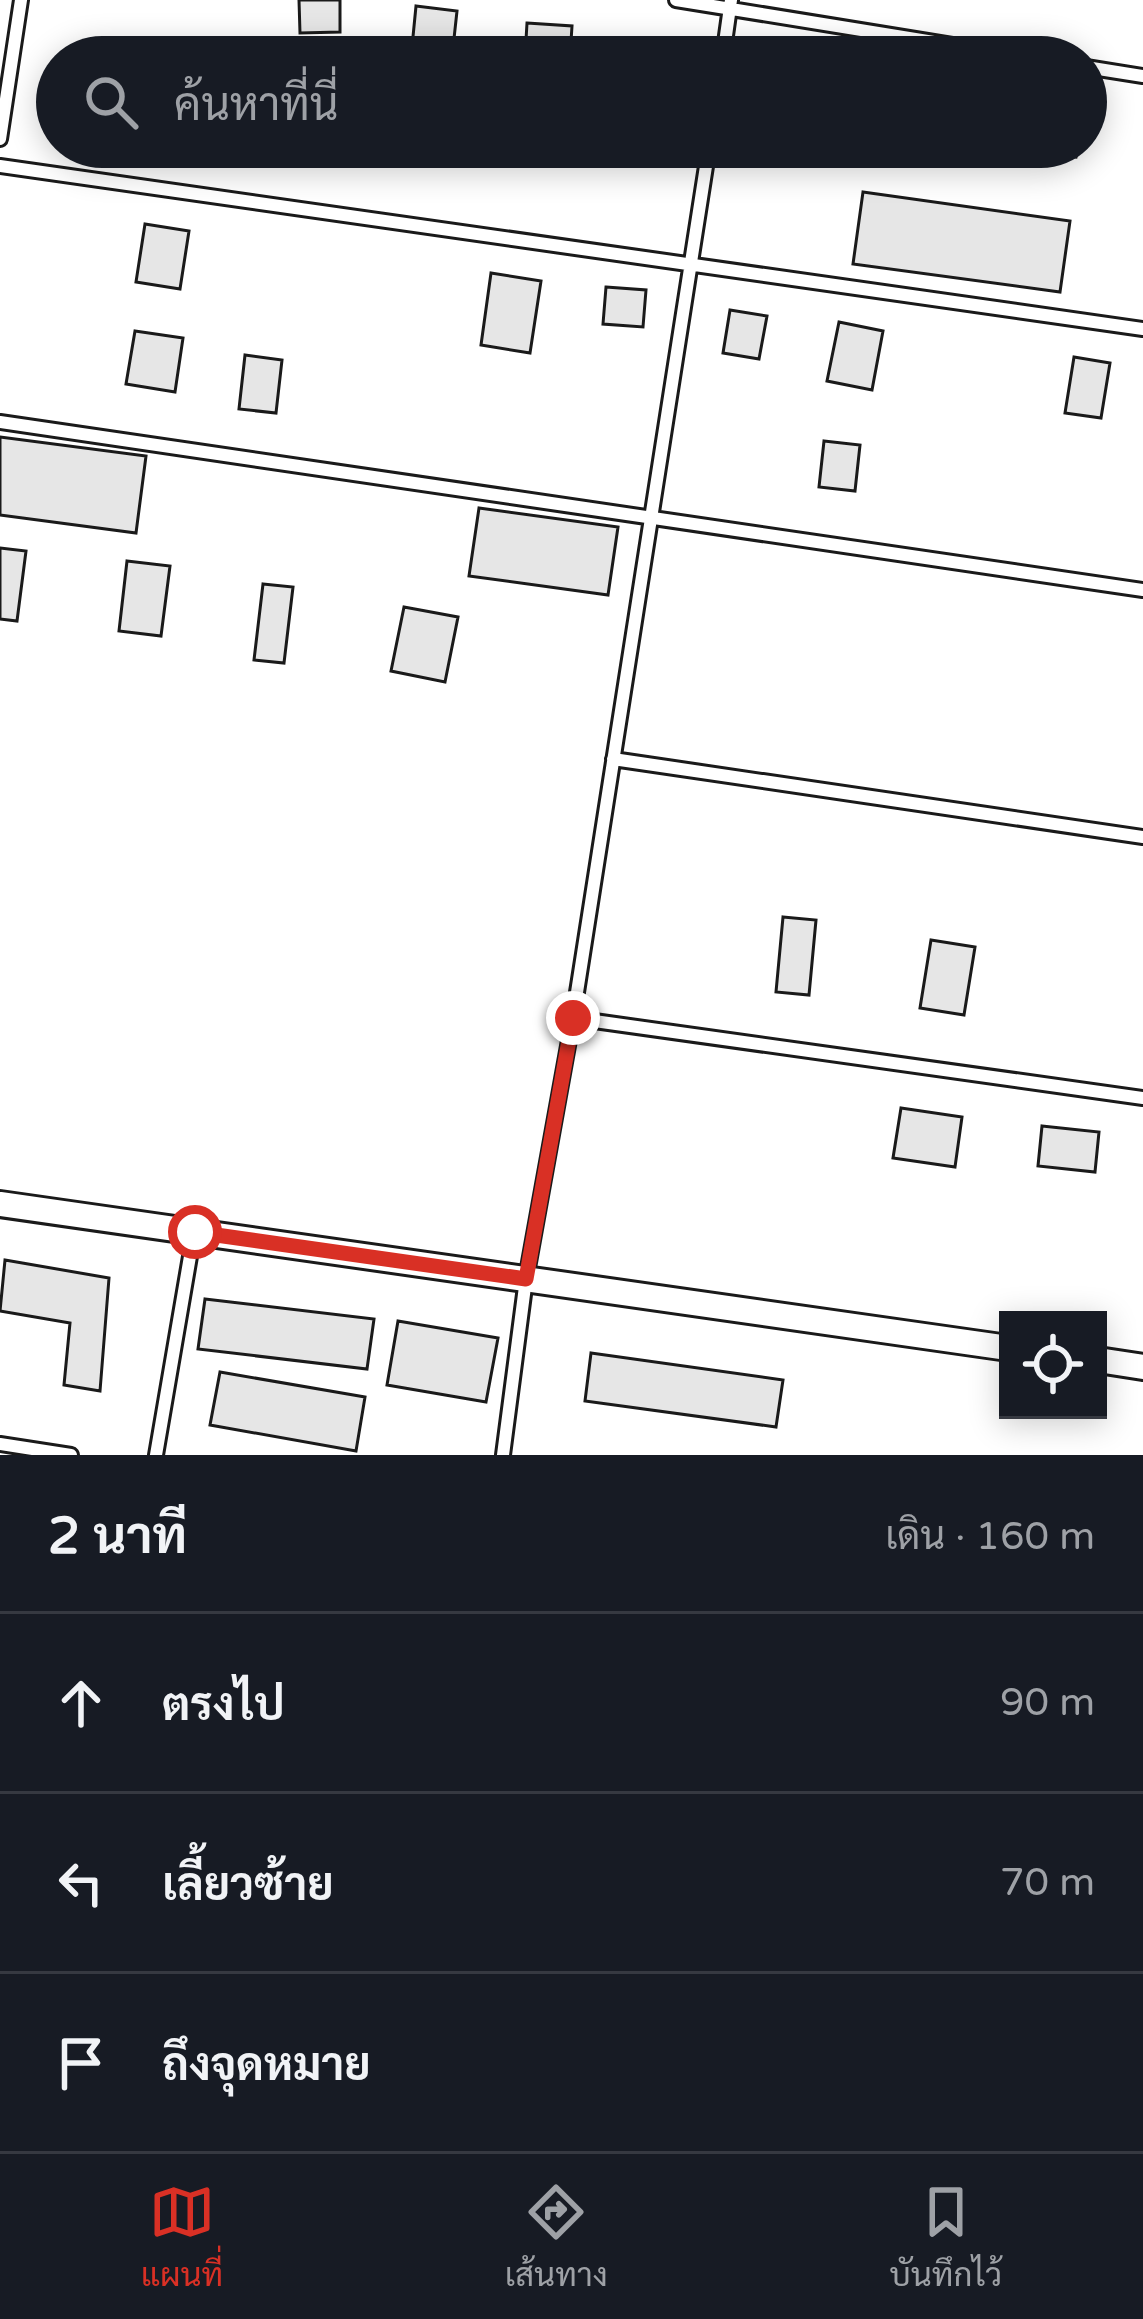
<!DOCTYPE html>
<html lang="th">
<meta charset="utf-8">
<style>
body{margin:0;font-family:"Varela Round",Sarabun,sans-serif;background:#20242c;color:#f1f3f6}
.controls{position:absolute;right:36px;bottom:36px;display:grid;overflow:hidden;border-radius:0px;box-shadow:0 6px 30px #0003}
.controls button{width:108px;height:108px;display:grid;place-items:center;padding:0;border:0;border-bottom:3px solid #363941;background:#171b24;color:#f1f3f6;font:60px sans-serif}
.stop{position:absolute;width:36px;height:36px;margin:-27px;border:9px solid #d93025;border-radius:50%;background:#fff}
.stop.end{background:#d93025;border-color:#fff;box-shadow:0 3px 12px #0008}
.list{margin:0;padding:0;list-style:none}
h2{display:flex;justify-content:space-between;align-items:center;height:156px;margin:0;padding:0 48px;font-size:51px}
h2 small{font-size:39px;font-weight:400;color:#9ea1a6}
.list li{display:grid;grid-template-columns:78px 1fr auto;gap:36px;align-items:center;box-sizing:border-box;height:180px;padding:0 48px;border-top:3px solid #363941}
.list b{display:block;font-size:45px;white-space:nowrap}
.list em{font-size:39px;font-style:normal;color:#9ea1a6}
.icon{flex:none;width:66px;height:66px;fill:none;stroke:currentColor;stroke-width:2;stroke-linecap:round;stroke-linejoin:round}
.map{position:relative;flex:none;width:1143px;height:1455px;overflow:hidden}
.search{position:absolute;background:#171b24;box-shadow:0 6px 30px #0003;left:36px;right:36px;top:36px;height:132px;display:flex;align-items:center;gap:30px;box-sizing:border-box;padding:0 42px;border-radius:66px;color:#9ea1a6;font-size:45px}
.sheet{height:696px;background:#171b24}
nav{display:flex;justify-content:space-around;align-items:center;box-sizing:border-box;height:168px;border-top:3px solid #363941;background:#171b24;font-size:33px;color:#9ea1a6}
nav a{display:grid;justify-items:center;gap:6px}
nav .on{color:#d93025}
.map>svg:first-child{display:block}
.building{fill:#e6e6e6;stroke:#1a1a1a;stroke-width:3}
.lines{fill:none;stroke-linecap:round;stroke-linejoin:round}
.lane-casing{stroke:#1a1a1a;stroke-width:18}
.street-casing{stroke:#1a1a1a;stroke-width:30}
.lane{stroke:#fff;stroke-width:12}
.street{stroke:#fff;stroke-width:24}
.route{stroke:#d93025;stroke-width:15}
</style>
<div class="map">
<svg width="1143" height="1455" viewBox="0 0 1143 1455">
<rect width="100%" height="100%" fill="#fff"/>
<path class="building" d="M299,0H340V32L300,33Z
M416,6L457,11L452,57H411Z
M527,23L572,26L570,57H525Z
M994,147H1078L1076,157Z
M863,192L1070,221L1060,292L853,264Z
M145,224L189,231L180,289L136,282Z
M491,273L541,281L530,353L481,345Z
M606,287L646,290L643,327L603,324Z
M730,310L767,316L759,359L723,353Z
M839,322L883,331L872,390L827,381Z
M135,331L183,338L175,392L126,384Z
M245,355L282,360L276,413L239,409Z
M1074,357L1110,363L1101,418L1065,413Z
M0,437L146,456L136,533L0,515Z
M824,441L860,445L855,491L819,487Z
M479,508L618,527L608,595L469,576Z
M0,548L26,551L17,621L0,619Z
M127,561L170,566L161,636L119,631Z
M263,584L293,587L284,663L254,660Z
M404,607L458,617L445,682L391,671Z
M783,917L816,920L809,995L776,992Z
M931,940L975,947L964,1015L920,1008Z
M901,1108L962,1117L955,1167L893,1158Z
M1042,1126L1099,1132L1095,1172L1038,1166Z
M5,1260L109,1278L100,1391L64,1385L70,1323L0,1311Z
M205,1299L374,1319L367,1369L198,1349Z
M398,1321L498,1338L486,1402L387,1385Z
M591,1353L783,1380L776,1427L585,1401Z
M220,1372L365,1397L356,1451L210,1425Z"/>
<g class="lines">
<defs>
<path id="lane" d="M676,0L1027,57
M723,57L731,0
M1086,67L1143,76
M0,139L21,0
M0,166L1143,329
M0,422L1143,590
M613,759L1143,837
M573,1018L1143,1098
M0,1444L71,1455
M156,1455L194,1233
M503,1455L526,1279L573,1018L709,147"/>
<path id="street" d="M0,1204L1008,1348
M1098,1360L1143,1367"/>
</defs>
<use href="#lane" class="lane-casing"/>
<use href="#street" class="street-casing"/>
<use href="#lane" class="lane"/>
<use href="#street" class="street"/>
</g>
<g class="lines">
<path class="route" d="M195,1232L526,1279L573,1018"/>
</g>
</svg>
<div class="controls">
<button><svg class="icon" aria-label="locate" viewBox="0 0 24 24"><circle cx="12" cy="12" r="6"/><path d="M12 2v4M12 18v4M2 12h4M18 12h4"/></svg></button>
</div>
<div class="stop" style="left:195px;top:1232px"></div>
<div class="stop end" style="left:573px;top:1018px"></div>
<div class="search"><svg class="icon" aria-label="search" viewBox="0 0 24 24"><circle cx="10" cy="10" r="6"/><path d="M15 15l6 6"/></svg>ค้นหาที่นี่</div>
</div>
<section class="sheet">
<h2>2 นาที<small>เดิน · 160 m</small></h2>
<ul class="list">
<li><svg class="icon" aria-label="ahead" viewBox="0 0 24 24"><path d="M12 20V5M6 11l6-6 6 6"/></svg><div><b>ตรงไป</b></div><em>90 m</em></li>
<li><svg class="icon" aria-label="left" viewBox="0 0 24 24"><path d="M17 20v-9H6M10 6l-5 5 5 5"/></svg><div><b>เลี้ยวซ้าย</b></div><em>70 m</em></li>
<li><svg class="icon" aria-label="arrive" viewBox="0 0 24 24"><path d="M6 21V4h12l-3 4 3 4H6"/></svg><div><b>ถึงจุดหมาย</b></div></li>
</ul>
</section>
<nav>
<a class="on"><svg class="icon" aria-label="map" viewBox="0 0 24 24"><path d="M3 6l6-2 6 2 6-2v14l-6 2-6-2-6 2zM9 4v14M15 6v14"/></svg>แผนที่</a>
<a><svg class="icon" aria-label="directions" viewBox="0 0 24 24"><path d="M12 3l9 9-9 9-9-9zM9 14v-3h6M13 9l2 2-2 2"/></svg>เส้นทาง</a>
<a><svg class="icon" aria-label="saved" viewBox="0 0 24 24"><path d="M7 4h10v16l-5-4-5 4z"/></svg>บันทึกไว้</a>
</nav>
